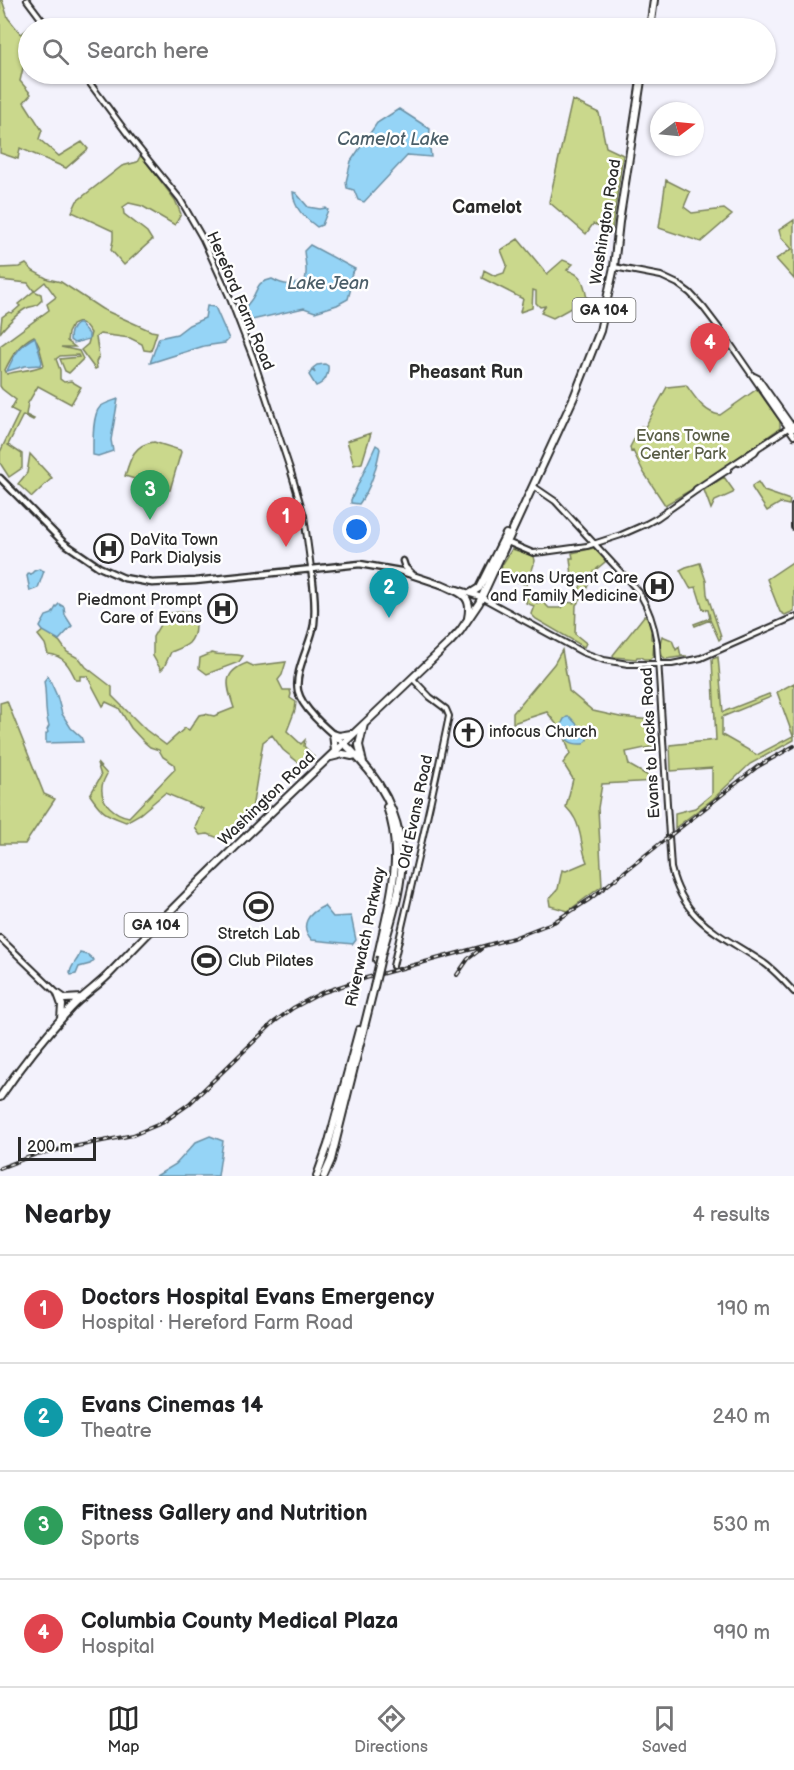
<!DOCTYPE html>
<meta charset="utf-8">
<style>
body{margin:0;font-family:"Balsamiq Sans",sans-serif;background:#f6f6f6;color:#202124}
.compass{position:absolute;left:650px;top:102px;width:54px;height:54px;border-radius:50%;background:#fff;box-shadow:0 2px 4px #0004;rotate:74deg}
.scale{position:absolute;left:18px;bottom:15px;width:78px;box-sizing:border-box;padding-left:6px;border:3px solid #2b2b2b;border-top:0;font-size:16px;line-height:21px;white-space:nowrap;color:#2b2b2b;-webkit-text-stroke:4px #fff;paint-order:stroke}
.you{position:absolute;left:357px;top:530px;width:21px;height:21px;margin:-15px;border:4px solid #fff;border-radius:50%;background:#1a73e8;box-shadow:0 0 0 9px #1a73e833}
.badge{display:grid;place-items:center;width:39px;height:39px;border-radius:50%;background:#2b2b2b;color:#fff;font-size:20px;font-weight:700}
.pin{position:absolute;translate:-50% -50px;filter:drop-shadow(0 2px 3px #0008)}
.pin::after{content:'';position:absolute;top:32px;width:21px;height:18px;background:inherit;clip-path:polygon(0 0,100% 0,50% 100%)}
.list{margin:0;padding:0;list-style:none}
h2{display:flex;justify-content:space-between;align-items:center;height:78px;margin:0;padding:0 24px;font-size:26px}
h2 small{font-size:20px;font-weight:400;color:#757577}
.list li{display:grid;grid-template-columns:39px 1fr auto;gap:18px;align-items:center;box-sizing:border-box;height:108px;padding:0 24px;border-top:2px solid #e0e0e0}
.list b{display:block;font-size:22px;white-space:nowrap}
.list p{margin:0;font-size:20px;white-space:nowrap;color:#757577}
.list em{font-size:20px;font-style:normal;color:#757577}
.icon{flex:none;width:33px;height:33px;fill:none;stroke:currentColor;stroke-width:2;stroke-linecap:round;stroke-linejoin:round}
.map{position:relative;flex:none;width:794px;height:1176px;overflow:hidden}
.search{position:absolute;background:#fff;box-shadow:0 2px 4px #0004;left:18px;right:18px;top:18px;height:66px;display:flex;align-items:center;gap:15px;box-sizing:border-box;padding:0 21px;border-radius:33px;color:#757577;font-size:22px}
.sheet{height:510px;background:#fff}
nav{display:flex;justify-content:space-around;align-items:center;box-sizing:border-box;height:84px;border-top:2px solid #e0e0e0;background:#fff;font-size:16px;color:#757577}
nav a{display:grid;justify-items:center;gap:3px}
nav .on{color:#2b2b2b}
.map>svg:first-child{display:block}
.green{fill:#cad88c;stroke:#7a825c;stroke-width:1.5;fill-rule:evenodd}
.water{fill:#95d4f6;stroke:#6b90a5;stroke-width:1.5}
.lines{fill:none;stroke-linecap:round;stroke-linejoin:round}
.tertiary-casing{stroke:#2b2b2b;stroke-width:8}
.secondary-casing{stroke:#2b2b2b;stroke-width:9}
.primary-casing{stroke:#2b2b2b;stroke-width:10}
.tertiary{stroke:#fff;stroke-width:4}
.secondary{stroke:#fff;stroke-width:4.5}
.primary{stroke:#fff;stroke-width:6}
.rail-casing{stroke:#2b2b2b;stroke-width:4}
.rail{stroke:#fff;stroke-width:1.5;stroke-dasharray:4.5;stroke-linecap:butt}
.primary-bridge-casing{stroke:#2b2b2b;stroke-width:10;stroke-linecap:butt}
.primary-bridge{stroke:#fff;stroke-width:6}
.labels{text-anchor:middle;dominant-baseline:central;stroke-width:5;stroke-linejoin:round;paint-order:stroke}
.shield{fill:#fff;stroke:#6b6b6b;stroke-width:1.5}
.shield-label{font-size:15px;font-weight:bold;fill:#2b2b2b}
.street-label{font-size:16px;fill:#2b2b2b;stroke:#fff}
.park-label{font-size:16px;fill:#5b5f48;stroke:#fff}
.poi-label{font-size:16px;fill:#2b2b2b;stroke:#fff;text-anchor:start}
.water-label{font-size:18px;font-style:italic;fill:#4b5e68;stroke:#fff}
.neighbourhood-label{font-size:18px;font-weight:bold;fill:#2b2b2b;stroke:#fff}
</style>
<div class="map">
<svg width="794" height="1176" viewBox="0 0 794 1176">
<rect width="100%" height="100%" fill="#f3f2fc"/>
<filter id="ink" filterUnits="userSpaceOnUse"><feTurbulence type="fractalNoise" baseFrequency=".0167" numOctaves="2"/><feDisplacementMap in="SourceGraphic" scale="12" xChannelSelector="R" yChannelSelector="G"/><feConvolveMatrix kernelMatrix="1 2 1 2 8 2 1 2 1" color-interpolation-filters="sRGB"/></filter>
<g filter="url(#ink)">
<path class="green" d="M0,0H2L8,18L21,34L28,29V52L25,59L20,81L31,94L24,102L42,130L39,139L59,156L82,142L88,149L66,168L20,148L18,159L0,153Z
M572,100L599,113L606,147L623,155L612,229L593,224L586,234L549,202Z
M141,155L175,200L181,214L175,225L142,206L129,203L123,207L124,214L147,232L152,240L124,265L111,250L113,240V231L72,212L77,201L122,166L137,162Z
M666,180L690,192L684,207L692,213L724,209L732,215L701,242L659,228Z
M794,220V279L776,259L792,249L781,237L779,230Z
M518,239L547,274L563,260L573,264L567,270C583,275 584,283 587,299L553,318L541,313L545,306L540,307L536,303V291L533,290L532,308L520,312L523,299L482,278L484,270L495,276L504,273L507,265L501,250Z
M26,264L33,271L48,279L61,282L102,309L151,331L157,332L151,351L144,350L142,344L130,338L100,334L96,337L99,356L96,362L97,368L95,369L81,350L88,344L91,333L86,326L79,322L72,325L68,333L67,341L75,347H61L79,351L83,359L69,373L65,371L60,359L79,357L78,355L60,356L56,359L60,370V379L64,382L71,381L81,387L71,404L38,386L28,403L26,415L34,419L33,420L23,415L8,445L22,454V468L9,477L0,463V452L19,413L11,409L16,400L2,389L0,386V346L49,310L47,304L56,297L45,282L34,291L41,294L42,300C32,310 35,304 25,309C18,313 5,326 0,333L2,317L9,312L12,313L20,306L18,304L34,291L28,283L0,280V268L20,267ZM34,336L39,346L44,365C31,371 21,370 7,374L5,370C12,355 20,343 34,336Z
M686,385C695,397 704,413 720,415L757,389L780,421V428L696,487L665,505L644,473L633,451L631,452L630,447L641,426L645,427L667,387Z
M371,433L362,463L354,465L347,441Z
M154,442L180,450L181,452L170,490L165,491L164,488L125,476C130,459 134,444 154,442Z
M30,454L52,478L32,497L18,484L27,473Z
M724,477L734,491L733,493L715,501L711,509L704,490Z
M758,482L764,491L790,500L789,505L780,503L767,511L752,488V486Z
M594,548L606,559L605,562L587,577L590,580L585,593L576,605L575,634L586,643L584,647L536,619L531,614L534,606L526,603L528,594L526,593L529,590L531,591L530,599L536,600V603H544L549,608H562L565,602L574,603L583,580L572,576L570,558H573L572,553Z
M512,549L534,556L535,561L527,585L500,576L502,565Z
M794,561V611L785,615L780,612L767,579Z
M700,563L706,581L707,594L720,633L721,638L719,640L710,620L695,626L694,624L710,618L708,610L703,609L696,587L690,588L680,570L686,567Z
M189,611C197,620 197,634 189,643C185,647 176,650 171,652L164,667L161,670L153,656V637L165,616L171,613Z
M644,616H648L652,631L651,633V639L654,640L653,656L650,659H644L642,657H637L636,659L614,657L613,655Z
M44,630L60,642L67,652L80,659L86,667L112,687V696L146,730L166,745L185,728L189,730L199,715L205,714L214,716L234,708C227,686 221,673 247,663L253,666L286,662L282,675L278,680L283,690H290L291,694L290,698L296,702L295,710L287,731L301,744L305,740L304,746L314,757L304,767L283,750L272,735L263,742L252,809L259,811L249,821L226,841L208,834L200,835L195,828L203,809L165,793L140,814L126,822C105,814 103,814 90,795L101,776L97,763L107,774C105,778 102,783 102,787C100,803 116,815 129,817L175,769L174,764L163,757L159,750L150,747L143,741L131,728L119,708L106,702L103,706L87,676H80V680H76C70,667 64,655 48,654L45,644L38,635Z
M662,636L672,640L676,650L679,647L681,656H687L666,659L662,656L660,643Z
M562,650L569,691L593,711L620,717L652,720L655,746L626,752L629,765L657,781L602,784L598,808L602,886L568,911L550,906L549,899L558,889L562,870L566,871L587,862C581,848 582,832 575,819C573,815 569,810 566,807L573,779L563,763L570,754L564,734L547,712L513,723V713L554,664Z
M212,653C223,657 232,652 243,656L239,662L207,674L199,668L200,658Z
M718,657L723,712L769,694L771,697L722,717V735L757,755L793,736L777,692L794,683V740L750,764L713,799L675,828V813L695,808L712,794V768L671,771L670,745L716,740L712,659Z
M7,701L44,794L55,799L25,844H0V703Z"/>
<path class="water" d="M399,109L430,129L429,139L431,157L408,155L364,202L358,200L354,190L347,188L346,182L351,161L377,123Z
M293,192L296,193L308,207L320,209L326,208L328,210L322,225L317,227C304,217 294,209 293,192Z
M310,245L355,269C351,274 349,278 352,284L348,299L337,305L315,312L304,308L252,320L246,318L245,308C248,303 252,300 254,295C260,283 258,283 272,279C285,286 292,286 305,280C308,270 305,262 304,251Z
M207,306L215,307L229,339L225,343L204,346L150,363L159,338L177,334L189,325L205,318Z
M77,324H80L89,334V339L74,343L70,340C70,333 71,328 77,324Z
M35,337L42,362L41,365L25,366L7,371C13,357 20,344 35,337Z
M325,364L328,366C329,374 325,383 316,386L309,375L312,370L315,373L313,368L317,365Z
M118,399L111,440L113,451L98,456L93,455C93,443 92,415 100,407C104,403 113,401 118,399Z
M376,445L379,447L380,449C376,469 371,488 359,504L351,503V500Z
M39,569L44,571L38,588L30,591L27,576L29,573L31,574L34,571Z
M59,604L64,607L65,615L72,626L59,640L43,631L40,627L46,616L52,614L56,607Z
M48,676L57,696L62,714L71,728L81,737L83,742L46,743V734L48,732L47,730L49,726C44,712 47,696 44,681Z
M567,717H570L587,735V740L583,744C570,745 566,740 559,729L564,719Z
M324,906L333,917L351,916L356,940L353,944L312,940C298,925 309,913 324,906Z
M80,953L88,955L94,960L90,964L79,967L76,974L71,975L70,973C71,964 78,961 80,953Z
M210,1136L223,1141L218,1176H156L176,1164L196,1142Z"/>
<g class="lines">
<defs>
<path id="tertiary" d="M27,0L48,28
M83,74L129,136L180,199L203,239L229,296L253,358L291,472L304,516L311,568
M614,267L661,276L678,284L690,293L703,307L722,332L794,436
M754,376L758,378L794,429
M739,463L755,452L757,449
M533,486L555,501L639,592C649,609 654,624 657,643L671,868C685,924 721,934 764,963C775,971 785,982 794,992
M694,492L728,470
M794,527V506
M507,542L533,553L544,552L587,546L621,535L646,524L657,518L694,492L696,489L794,424
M481,597L582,652L604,660L628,664H672L701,658L794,617
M0,938L58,994
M393,966C412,883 432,800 449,716L446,709L430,697L412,678"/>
<path id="secondary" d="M0,478L64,543L99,567L124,578L152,583L195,581L360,564L400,571L442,585
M403,561L405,567L412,574
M311,568C314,587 316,605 314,624C311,644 294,671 298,691C302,709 329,731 343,743
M456,589L481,597"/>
<path id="primary" d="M650,28L654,0
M441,584C460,593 473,594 468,618
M471,593L479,588L506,534
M343,743C349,747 354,753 359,759C388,790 405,829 401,872C399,900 388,929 381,957
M335,751L333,734L339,736L351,734
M331,757L343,754L352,756
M363,763L359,745L364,724
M377,960C387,909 406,858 387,807
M58,994L62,1005L61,1019
M58,994L65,999L82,998
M0,1097C21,1066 45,1036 71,1008C83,995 99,985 111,972C219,858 336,752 449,643L460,631L479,603L574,397L600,331L614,267L619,222L642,74
M317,1176L328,1145L359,1030
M324,1176L331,1160L374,987"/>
</defs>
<use href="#tertiary" class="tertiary-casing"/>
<use href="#secondary" class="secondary-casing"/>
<use href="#primary" class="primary-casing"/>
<use href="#tertiary" class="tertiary"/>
<use href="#secondary" class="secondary"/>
<use href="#primary" class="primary"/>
<defs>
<path id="rail" d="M457,975L468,959L481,949
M0,1168L37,1154L133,1135L162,1123L189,1104L273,1023L293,1008L321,993L366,978L513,938L554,922L590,899L757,767L794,746"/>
</defs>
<use href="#rail" class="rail-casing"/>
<use href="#rail" class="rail"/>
<defs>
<path id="primary-bridge" d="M374,987L381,957"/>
</defs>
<use href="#primary-bridge" class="primary-bridge-casing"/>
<use href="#primary-bridge" class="primary-bridge"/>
</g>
</g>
<defs>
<symbol id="hospital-ring" viewBox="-11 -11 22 22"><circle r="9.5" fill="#fff" stroke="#2b2b2b" stroke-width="1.5"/><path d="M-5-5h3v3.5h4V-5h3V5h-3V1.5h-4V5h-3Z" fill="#2b2b2b"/></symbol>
<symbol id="church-ring" viewBox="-11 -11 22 22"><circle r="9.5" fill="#fff" stroke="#2b2b2b" stroke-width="1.5"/><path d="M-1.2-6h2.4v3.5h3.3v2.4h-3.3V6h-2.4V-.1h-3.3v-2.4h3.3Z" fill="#2b2b2b"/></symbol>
<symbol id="stadium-ring" viewBox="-11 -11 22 22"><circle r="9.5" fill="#fff" stroke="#2b2b2b" stroke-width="1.5"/><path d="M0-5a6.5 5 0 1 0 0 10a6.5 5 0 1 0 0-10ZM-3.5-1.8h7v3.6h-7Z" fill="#2b2b2b"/></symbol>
</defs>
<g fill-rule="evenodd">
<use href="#hospital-ring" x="92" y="532" width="33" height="33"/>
<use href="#hospital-ring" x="642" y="570" width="33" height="33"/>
<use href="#hospital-ring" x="206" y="592" width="33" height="33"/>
<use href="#church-ring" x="452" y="716" width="33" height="33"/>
<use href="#stadium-ring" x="242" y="890" width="33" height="33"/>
<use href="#stadium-ring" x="190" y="944" width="33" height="33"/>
</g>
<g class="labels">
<g class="shield">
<rect x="572.5" y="298" width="63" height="24" rx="4.5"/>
<rect x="124.5" y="913" width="63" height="24" rx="4.5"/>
</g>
<g class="shield-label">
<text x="604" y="310">GA 104</text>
<text x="156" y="925">GA 104</text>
</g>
<g class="street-label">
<text transform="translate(606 222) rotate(-81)">Washington Road</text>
<text transform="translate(240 301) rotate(67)">Hereford Farm Road</text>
<text transform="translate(651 743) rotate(-93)">Evans to Locks Road</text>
<text transform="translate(267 799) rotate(-44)">Washington Road</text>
<text transform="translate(416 812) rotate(-78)">Old Evans Road</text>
<text transform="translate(366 937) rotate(-78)">Riverwatch Parkway</text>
</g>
<g class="park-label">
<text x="683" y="436">Evans Towne<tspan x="683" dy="18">Center Park</tspan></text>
</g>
<g class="poi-label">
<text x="130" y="540">DaVita Town<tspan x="130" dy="18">Park Dialysis</tspan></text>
<text x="638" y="578" text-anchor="end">Evans Urgent Care<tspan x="638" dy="18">and Family Medicine</tspan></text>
<text x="202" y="600" text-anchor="end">Piedmont Prompt<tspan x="202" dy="18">Care of Evans</tspan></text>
<text x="489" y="732">infocus Church</text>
<text x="259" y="934" text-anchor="middle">Stretch Lab</text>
<text x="228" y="961">Club Pilates</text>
</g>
<g class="water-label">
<text x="393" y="139">Camelot Lake</text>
<text x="328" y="283">Lake Jean</text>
</g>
<g class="neighbourhood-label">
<text x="487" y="207">Camelot</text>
<text x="466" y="372">Pheasant Run</text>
</g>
</g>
</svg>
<svg class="compass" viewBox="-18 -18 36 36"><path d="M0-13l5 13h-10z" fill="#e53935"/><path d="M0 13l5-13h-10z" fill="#757577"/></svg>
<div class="scale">200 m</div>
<div class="you"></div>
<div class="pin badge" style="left:286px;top:547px;background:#e0444e">1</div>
<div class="pin badge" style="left:389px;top:618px;background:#0f9aa8">2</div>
<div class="pin badge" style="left:150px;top:520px;background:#2e9e5b">3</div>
<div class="pin badge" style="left:710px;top:373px;background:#e0444e">4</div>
<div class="search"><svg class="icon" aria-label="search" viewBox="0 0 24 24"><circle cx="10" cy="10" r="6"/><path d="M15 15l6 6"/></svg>Search here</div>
</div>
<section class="sheet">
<h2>Nearby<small>4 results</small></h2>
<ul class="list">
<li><span class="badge" style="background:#e0444e">1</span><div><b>Doctors Hospital Evans Emergency</b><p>Hospital · Hereford Farm Road</p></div><em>190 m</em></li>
<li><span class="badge" style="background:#0f9aa8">2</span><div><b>Evans Cinemas 14</b><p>Theatre</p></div><em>240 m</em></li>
<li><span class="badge" style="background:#2e9e5b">3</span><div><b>Fitness Gallery and Nutrition</b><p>Sports</p></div><em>530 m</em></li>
<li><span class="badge" style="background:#e0444e">4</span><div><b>Columbia County Medical Plaza</b><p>Hospital</p></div><em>990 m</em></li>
</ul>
</section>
<nav>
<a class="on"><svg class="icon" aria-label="map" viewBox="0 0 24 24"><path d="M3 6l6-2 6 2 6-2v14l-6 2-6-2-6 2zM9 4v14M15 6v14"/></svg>Map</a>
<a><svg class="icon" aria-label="directions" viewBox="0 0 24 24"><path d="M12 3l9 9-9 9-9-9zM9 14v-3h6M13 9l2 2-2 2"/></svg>Directions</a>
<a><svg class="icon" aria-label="saved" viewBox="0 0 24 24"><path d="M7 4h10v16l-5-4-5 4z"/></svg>Saved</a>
</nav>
